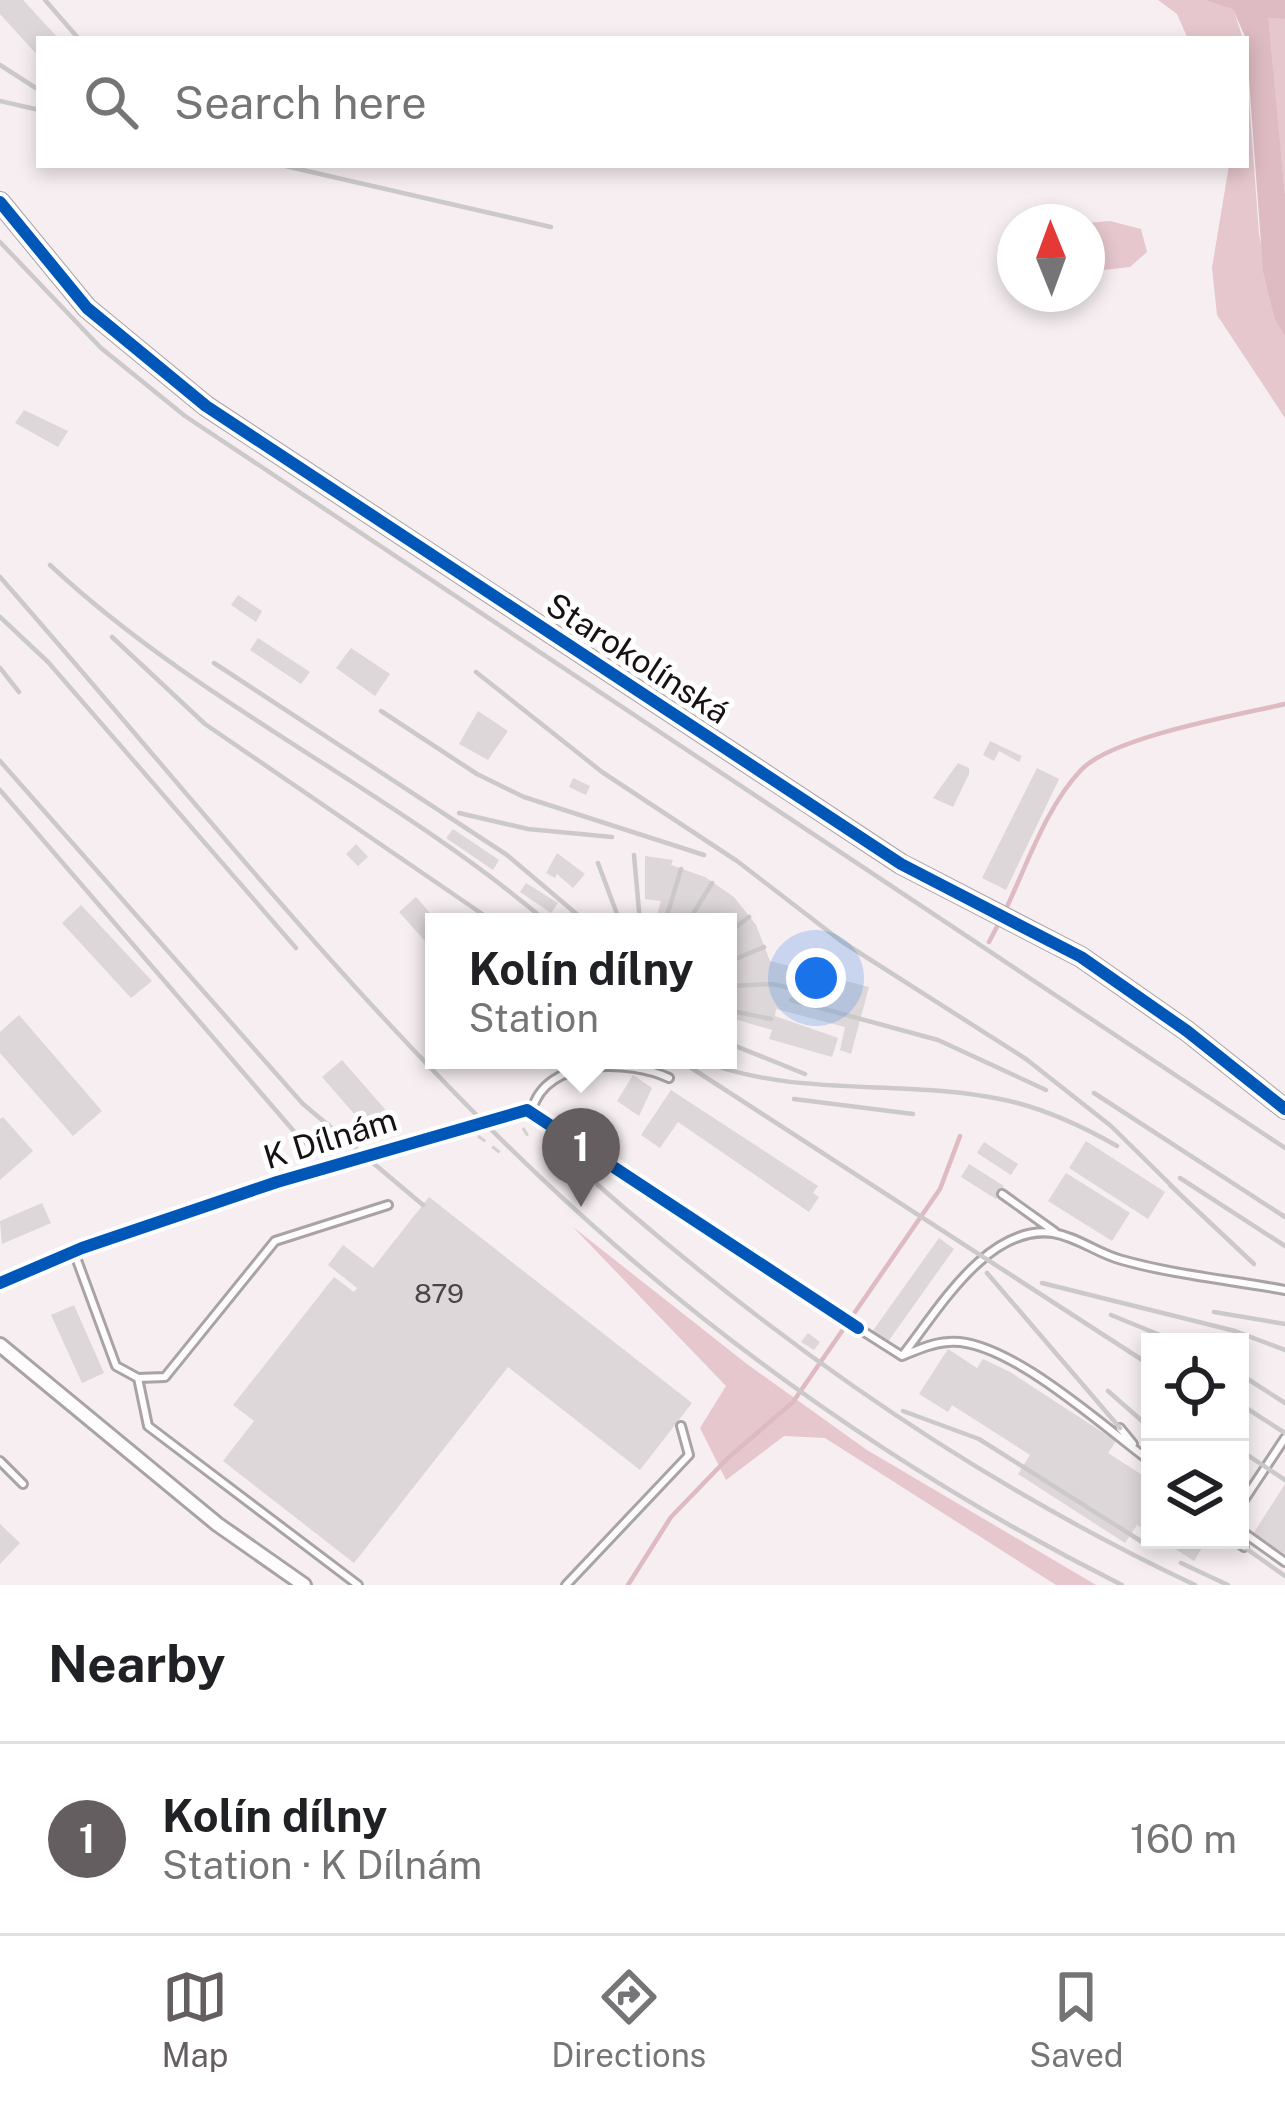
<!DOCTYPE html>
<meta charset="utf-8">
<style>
body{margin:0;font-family:"Public Sans",sans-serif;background:#f6f6f6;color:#202124}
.controls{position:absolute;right:36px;bottom:36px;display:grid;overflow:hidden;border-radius:0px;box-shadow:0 6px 18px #0003}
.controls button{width:108px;height:108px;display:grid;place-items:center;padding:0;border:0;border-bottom:3px solid #e0e0e0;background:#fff;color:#202124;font:60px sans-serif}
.compass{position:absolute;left:997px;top:204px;width:108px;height:108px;border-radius:50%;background:#fff;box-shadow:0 6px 18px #0003;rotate:359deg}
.you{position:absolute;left:816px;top:978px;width:42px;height:42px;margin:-30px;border:9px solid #fff;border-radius:50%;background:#1a73e8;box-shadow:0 0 0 18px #1a73e833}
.badge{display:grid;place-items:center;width:78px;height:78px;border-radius:50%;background:#645e60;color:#fff;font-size:39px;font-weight:700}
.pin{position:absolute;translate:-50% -99px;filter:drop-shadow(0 3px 6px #0008)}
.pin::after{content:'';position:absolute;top:63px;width:42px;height:36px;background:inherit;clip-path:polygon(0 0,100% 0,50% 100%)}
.popup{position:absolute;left:425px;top:913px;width:312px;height:156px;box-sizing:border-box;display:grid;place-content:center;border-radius:0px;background:#fff;filter:drop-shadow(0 3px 9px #0005);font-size:39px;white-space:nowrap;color:#757577}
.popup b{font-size:45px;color:#202124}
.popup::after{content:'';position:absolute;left:50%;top:100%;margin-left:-24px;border:24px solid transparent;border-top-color:#fff}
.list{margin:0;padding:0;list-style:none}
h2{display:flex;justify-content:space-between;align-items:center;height:156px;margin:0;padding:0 48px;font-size:51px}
h2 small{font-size:39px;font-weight:400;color:#757577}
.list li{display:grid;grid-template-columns:78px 1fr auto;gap:36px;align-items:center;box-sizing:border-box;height:192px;padding:0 48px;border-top:3px solid #e0e0e0}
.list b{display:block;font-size:45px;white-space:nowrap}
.list p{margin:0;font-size:39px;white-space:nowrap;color:#757577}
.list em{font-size:39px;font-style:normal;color:#757577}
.icon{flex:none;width:66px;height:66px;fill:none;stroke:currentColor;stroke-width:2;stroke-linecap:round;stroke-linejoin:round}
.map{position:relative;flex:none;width:1285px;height:1585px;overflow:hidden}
.search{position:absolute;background:#fff;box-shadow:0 6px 18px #0003;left:36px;right:36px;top:36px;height:132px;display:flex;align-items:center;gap:30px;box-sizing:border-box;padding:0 42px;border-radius:0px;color:#757577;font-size:45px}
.sheet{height:348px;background:#fff}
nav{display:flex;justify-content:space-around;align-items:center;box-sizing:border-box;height:168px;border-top:3px solid #e0e0e0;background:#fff;font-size:33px;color:#757577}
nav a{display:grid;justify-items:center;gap:6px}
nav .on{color:#645e60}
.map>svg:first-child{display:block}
.forest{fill:#e6c7ce}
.water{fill:#debac2}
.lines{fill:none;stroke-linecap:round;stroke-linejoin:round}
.stream{stroke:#debac2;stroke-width:4.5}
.building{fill:#ddd7d9}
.lane-casing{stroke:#a9a3a4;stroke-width:12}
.street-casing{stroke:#a9a3a4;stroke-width:18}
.secondary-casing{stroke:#a9a3a4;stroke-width:22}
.path{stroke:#d4d1d1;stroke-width:3;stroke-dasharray:9 9;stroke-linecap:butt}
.lane{stroke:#fefcfd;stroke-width:6}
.street{stroke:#fefcfd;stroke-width:12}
.secondary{stroke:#fbf7f8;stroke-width:16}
.rail{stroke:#cbc9c9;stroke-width:4.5}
.cycleway-casing{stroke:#fff;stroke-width:20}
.cycleway{stroke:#0057b8;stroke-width:12}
.labels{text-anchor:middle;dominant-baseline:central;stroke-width:10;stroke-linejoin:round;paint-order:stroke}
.number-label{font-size:27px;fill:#4a4446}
.street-label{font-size:33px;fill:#161112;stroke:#fff}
</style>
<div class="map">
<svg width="1285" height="1585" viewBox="0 0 1285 1585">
<rect width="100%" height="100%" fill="#f6eef0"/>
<path class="forest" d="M1158,0H1205L1233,8L1243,39H1188L1177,14Z
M1267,17L1285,19V195Z
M1246,58L1259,234L1275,320L1285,337V418L1217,315L1212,268L1229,165H1246Z
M1110,221L1141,229L1147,252L1130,267L1087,272V223Z
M573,1227L747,1364L867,1450L1096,1585H1056L825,1438L784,1436L726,1480L700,1428L726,1386Z"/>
<path class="water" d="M1205,0H1285V19L1268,18L1285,195V337L1275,320L1263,271L1246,39L1233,9Z"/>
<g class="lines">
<path class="stream" d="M1005,911C1027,865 1046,807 1081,770C1112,737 1238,715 1285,704
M989,942L1000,921
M628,1585L671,1517L728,1458L793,1402L940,1189L960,1136"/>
</g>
<path class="building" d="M0,0H23L59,39H39V57L0,14Z
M24,410L68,431L58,447L15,423Z
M238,595L262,611L256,622L231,605Z
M258,638L310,672L301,684L250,650Z
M351,648L390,674L375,696L336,668Z
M478,711L508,731L488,760L459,744Z
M990,741L1022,756L1019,762L999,751L994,761L983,755Z
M958,763L969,768V774L953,807L933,798Z
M1037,768L1059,779L1006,890L982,878Z
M573,778L590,786L586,795L569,787Z
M453,829L499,860L493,870L446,838Z
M356,844L368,857L358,866L346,854Z
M557,853L585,874L573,888L557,874L555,878L546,873Z
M645,856L673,860L671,865L705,877L734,897L756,925L770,961L869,987L851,1054L840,1050L845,1027L776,1009L775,1016L838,1038L832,1057L769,1039L772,1030L728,1017V922H655L661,901L645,899Z
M526,883L558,903L551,913L520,892Z
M416,897L438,922H434V951L399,912Z
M81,905L152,981L131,998L62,923Z
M19,1015L102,1111L73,1136L0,1053V1032Z
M342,1060L390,1115L370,1132L322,1077Z
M633,1075L652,1088L639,1116L617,1101Z
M671,1090L818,1186L813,1193L819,1197L809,1212L678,1122L660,1148L641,1135Z
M3,1117L33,1151L0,1180V1119Z
M1086,1141L1165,1192L1148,1219L1069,1168Z
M984,1142L1018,1164L1011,1175L977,1153Z
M969,1164L1004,1186L996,1199L961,1177Z
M1066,1173L1130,1213L1112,1241L1048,1201Z
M429,1197L692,1403L640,1470L508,1367L354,1563L223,1461L254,1421L233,1405L334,1277L354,1292L357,1288L328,1265L343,1245L373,1268Z
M42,1203L51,1223L2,1244L0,1221Z
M939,1238L954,1249L887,1343L872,1332Z
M74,1305L104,1373L82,1383L51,1315Z
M808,1333L820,1342L814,1350L801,1342Z
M948,1349L977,1368L983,1359L1010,1372L1116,1441L1108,1453L1150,1480L1145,1509L1150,1533L1137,1525L1125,1543L1018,1474L1030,1455L952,1405L948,1412L919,1394Z
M1285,1484V1554L1253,1534Z
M0,1524L20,1543L0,1564Z
M1161,1540H1194L1203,1546L1194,1561Z"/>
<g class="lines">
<defs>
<path id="lane" d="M532,1110C546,1056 631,1060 669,1078
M1002,1194L1055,1232
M74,1252L116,1366L138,1378L165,1377L275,1241L388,1205
M858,1328L902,1356C917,1350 932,1343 948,1342C1005,1336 1105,1428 1150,1461
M902,1356C937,1312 987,1224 1053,1233C1078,1237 1098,1254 1122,1260C1175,1275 1231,1280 1285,1290
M138,1378L148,1426L358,1585
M1120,1428L1133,1444
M0,1461L23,1484
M1240,1506L1285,1438
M1240,1530L1285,1562
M1235,1540L1244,1547
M566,1585L689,1455L681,1426"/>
<path id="street" d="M0,1283L82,1248L277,1182L527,1110L858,1328
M0,1345L217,1524L304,1585"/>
<path id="secondary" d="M0,202L87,308L206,406L901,864L1081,957L1187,1031L1285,1109"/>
</defs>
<use href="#lane" class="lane-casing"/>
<use href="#street" class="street-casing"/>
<use href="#secondary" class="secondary-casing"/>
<path class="path" d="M523,1128L531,1141
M478,1136L506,1157"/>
<use href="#lane" class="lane"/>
<use href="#street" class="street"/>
<use href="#secondary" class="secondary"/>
<path class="rail" d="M45,0L79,39
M0,65L39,90
M0,101L39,110
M281,165L551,227
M0,242L101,348L185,416L1285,1148
M50,565C200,705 391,789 547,922
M0,577C199,803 388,1048 616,1246C770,1380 940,1494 1122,1585
M0,617L48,662L296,948
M112,637L205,724L494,922
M214,663L507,855L586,922
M0,668L19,692
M476,672L602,772L737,861L841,941L1026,1059L1111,1126L1179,1193
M381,711L477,774L524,797L704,855
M0,761L303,1104L423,1205
M0,790L304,1143
M459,813L528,829L612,837
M634,855L640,922
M598,863L620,922
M665,922L681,869
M688,922L712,883
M728,933L749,917
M728,962L764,947
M728,986L773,984L814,994
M791,1000L938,1040L1046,1090
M728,1010L771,1019
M728,1043L805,1074
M679,1060L1150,1365
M699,1060C793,1097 891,1080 989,1097C1035,1104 1077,1123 1117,1146
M1094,1093L1285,1217
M794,1099L913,1114
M545,1138C743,1318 953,1471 1195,1585
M1180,1178L1285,1246
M1170,1185L1254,1264
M987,1273L1120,1428
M1042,1283L1235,1331L1285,1350
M1214,1312L1285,1324
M1111,1315L1177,1342
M1240,1374L1285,1403
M1108,1391L1150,1428
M1240,1404L1285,1433
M903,1411L979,1439L1144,1543
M1240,1450L1285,1480
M1244,1547L1285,1576
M1181,1563L1228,1585"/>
<defs>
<path id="cycleway" d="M0,202L87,308L206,406L901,864L1081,957L1187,1031L1285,1109
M0,1283L82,1248L277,1182L527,1110L858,1328"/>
</defs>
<use href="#cycleway" class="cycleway-casing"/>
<use href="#cycleway" class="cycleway"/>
</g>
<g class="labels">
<g class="number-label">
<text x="439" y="1293">879</text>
</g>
<g class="street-label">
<text transform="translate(638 658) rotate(33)">Starokolínská</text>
<text transform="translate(330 1138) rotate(-17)">K Dílnám</text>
</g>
</g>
</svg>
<div class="controls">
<button><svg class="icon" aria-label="locate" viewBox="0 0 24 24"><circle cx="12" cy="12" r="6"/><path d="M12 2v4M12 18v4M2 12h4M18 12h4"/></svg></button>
<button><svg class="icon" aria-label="layers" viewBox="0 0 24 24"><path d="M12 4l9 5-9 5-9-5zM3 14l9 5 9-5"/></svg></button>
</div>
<svg class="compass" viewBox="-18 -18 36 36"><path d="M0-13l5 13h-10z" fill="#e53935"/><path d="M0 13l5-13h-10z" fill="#757577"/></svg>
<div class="you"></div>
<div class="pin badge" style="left:581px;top:1207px">1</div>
<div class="popup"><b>Kolín dílny</b>Station</div>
<div class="search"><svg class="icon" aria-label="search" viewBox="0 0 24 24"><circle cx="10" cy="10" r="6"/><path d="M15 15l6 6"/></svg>Search here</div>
</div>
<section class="sheet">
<h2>Nearby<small></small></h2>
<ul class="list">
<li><span class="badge">1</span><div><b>Kolín dílny</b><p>Station · K Dílnám</p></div><em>160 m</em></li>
</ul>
</section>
<nav>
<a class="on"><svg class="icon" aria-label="map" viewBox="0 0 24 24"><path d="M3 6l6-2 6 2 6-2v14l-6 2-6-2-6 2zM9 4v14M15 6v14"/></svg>Map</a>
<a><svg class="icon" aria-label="directions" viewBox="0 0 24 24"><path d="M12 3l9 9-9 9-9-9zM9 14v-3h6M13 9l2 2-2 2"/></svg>Directions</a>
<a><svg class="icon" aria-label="saved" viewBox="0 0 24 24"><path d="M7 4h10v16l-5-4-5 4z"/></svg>Saved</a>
</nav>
